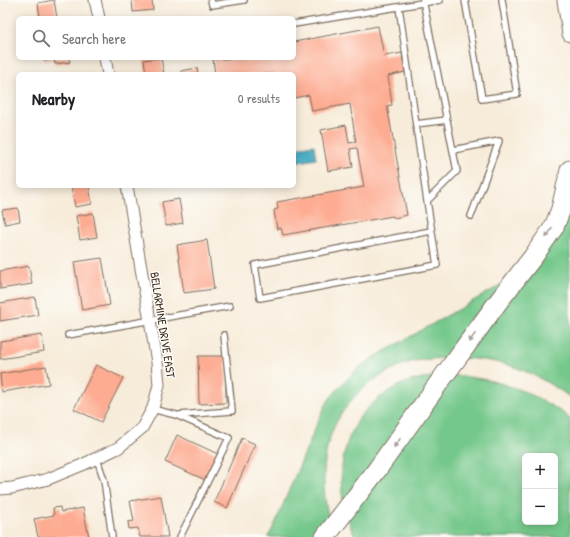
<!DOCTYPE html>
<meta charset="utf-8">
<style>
body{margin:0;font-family:"Patrick Hand",sans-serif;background:#f6f6f6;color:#202124}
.controls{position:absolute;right:12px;bottom:12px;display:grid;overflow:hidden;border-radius:6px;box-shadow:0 2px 10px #0003}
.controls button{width:36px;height:36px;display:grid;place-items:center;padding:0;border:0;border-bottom:1px solid #e0e0e0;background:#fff;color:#202124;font:20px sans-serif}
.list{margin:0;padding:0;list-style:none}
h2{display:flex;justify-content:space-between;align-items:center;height:52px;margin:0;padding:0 16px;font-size:17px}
h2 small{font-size:13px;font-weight:400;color:#757577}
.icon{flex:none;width:22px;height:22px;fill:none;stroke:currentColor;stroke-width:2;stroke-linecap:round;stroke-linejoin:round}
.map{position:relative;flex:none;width:570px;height:537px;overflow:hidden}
.search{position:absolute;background:#fff;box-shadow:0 2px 10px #0003;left:16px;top:16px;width:280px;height:44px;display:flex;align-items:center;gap:10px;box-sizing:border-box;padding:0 14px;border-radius:6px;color:#757577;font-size:15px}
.panel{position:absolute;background:#fff;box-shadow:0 2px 10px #0003;left:16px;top:72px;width:280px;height:116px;border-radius:6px}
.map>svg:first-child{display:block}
.green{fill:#74c88b;stroke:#587954;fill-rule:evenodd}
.water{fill:#40a8c0;stroke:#3e696f}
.building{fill:#fdab91}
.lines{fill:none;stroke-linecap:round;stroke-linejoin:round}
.lane-casing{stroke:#7d6e60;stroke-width:8}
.street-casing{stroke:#7d6e60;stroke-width:13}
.secondary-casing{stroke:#7d6e60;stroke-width:17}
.highway-casing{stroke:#7d6e60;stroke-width:21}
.lane{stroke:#fff;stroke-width:5.5}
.street{stroke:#fff;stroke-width:11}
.secondary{stroke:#fff;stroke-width:15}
.highway{stroke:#fff;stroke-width:19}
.oneway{fill:#a79f9a}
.labels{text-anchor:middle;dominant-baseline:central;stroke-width:3;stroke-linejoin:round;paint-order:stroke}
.street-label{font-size:12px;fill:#3b2a1e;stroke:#fdfcf7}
</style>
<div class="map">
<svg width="570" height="537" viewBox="0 0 570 537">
<rect width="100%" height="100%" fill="#fdfcf7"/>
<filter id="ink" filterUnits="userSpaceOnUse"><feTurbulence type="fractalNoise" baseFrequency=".025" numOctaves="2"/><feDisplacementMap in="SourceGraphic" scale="8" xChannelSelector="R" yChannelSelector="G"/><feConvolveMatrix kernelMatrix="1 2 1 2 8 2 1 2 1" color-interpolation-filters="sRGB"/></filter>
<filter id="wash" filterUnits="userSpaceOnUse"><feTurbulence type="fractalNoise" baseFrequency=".012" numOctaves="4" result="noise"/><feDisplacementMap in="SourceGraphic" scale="16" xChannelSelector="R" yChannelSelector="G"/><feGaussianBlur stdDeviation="0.9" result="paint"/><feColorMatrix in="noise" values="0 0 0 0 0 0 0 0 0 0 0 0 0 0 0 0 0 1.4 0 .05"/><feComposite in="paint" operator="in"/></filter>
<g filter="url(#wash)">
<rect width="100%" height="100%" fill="#f7ecda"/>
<path class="green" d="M570,204V397C551,384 531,372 508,365C479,357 445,356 415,361C404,363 394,369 384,374C352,392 329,423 325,460C322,486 325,514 336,537H268L274,526L322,412L330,398L344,382L358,368L378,355L494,289L517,274Z
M447,375C484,377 518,385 550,405C557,409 564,413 570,419V537H356C337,504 336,458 355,426C358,421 360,416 363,413C373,402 386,392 400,385C414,378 432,377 447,375ZM525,456H555V522H525Z"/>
<path class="water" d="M314,145L316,159L294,163V148Z"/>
<g id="blocks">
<path class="building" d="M54,0L57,18H40L38,3Z
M132,0H152L153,10L133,12Z
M378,26L384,56L402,53L405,72L388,76L392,105L387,106L407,215L394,218L393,216L283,235L281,228L277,229L274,210L278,209L277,202L364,187L357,148L350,149L353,167L328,171L321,130L346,125L349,143L356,142L350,104L312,111L309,95L294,98V74H215L213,59L294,58V42Z
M44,58H69L70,62L55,64L54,59L44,61Z
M158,58H161L164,74H146L144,60Z
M197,68L198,74H182L181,71Z
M71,186H89L92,204L75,207Z
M179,199L183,223L166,226L162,202Z
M18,208L20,221L5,224L2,210Z
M93,213L97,237L80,240L76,216Z
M207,240L214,289L184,293L177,245Z
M102,258L110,305L82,310L74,262Z
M29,266L32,284L0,289V271Z
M35,297L38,315L0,321V303Z
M42,335L44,352L0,359V341Z
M198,356H226V403L199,404Z
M96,365L123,378L101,422L74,409Z
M46,366L49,384L2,392L0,374Z
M177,435L220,455L208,481L165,462Z
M242,438L255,444L227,508L214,502Z
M161,496L168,537H140L138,528L129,529L128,522L134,521L130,501Z
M60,507L61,512L83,508L89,537H38L34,519L54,515L53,508Z"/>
</g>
</g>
<g filter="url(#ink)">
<use href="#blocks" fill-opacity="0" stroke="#7d6e60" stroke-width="1"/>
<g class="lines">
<defs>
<path id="lane" d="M211,0L212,5L244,0
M423,0L457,171L427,201L437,265L260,298L255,265L431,231
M465,0L482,99L517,94L502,0
M399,7L427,201
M294,24L440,0
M416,124L447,120
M453,150L499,141L471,216
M68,335L230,306
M152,409L176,415L229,438L180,537
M179,415L232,411L224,335
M97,459L104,480L112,537"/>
<path id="street" d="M95,0L99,18
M105,58L108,74
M0,489L12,488L48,479L82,465L118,448L142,428L153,408L159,385L157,362L127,186"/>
<path id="secondary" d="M565,0L570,34"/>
<path id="highway" d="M325,537L376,471L438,384L498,302L533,257L554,227L561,209L570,170"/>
</defs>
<use href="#lane" class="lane-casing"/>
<use href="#street" class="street-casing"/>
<use href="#secondary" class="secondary-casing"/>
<use href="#highway" class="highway-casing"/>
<use href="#lane" class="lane"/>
<use href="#street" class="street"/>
<use href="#secondary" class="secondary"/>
<use href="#highway" class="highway"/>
</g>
<defs><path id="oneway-solid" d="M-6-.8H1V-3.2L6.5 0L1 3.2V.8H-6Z"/></defs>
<g class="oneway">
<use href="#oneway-solid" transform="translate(549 233) rotate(124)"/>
<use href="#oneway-solid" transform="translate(472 338) rotate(126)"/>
<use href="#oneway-solid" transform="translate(397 443) rotate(126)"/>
</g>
</g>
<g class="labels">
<g class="street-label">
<text transform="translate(163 325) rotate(81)">BELLARMINE DRIVE EAST</text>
</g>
</g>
</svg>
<div class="controls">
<button>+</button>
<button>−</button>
</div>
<div class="search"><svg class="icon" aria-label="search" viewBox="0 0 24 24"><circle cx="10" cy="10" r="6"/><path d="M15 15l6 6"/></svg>Search here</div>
<section class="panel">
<h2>Nearby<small>0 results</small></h2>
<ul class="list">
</ul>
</section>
</div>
